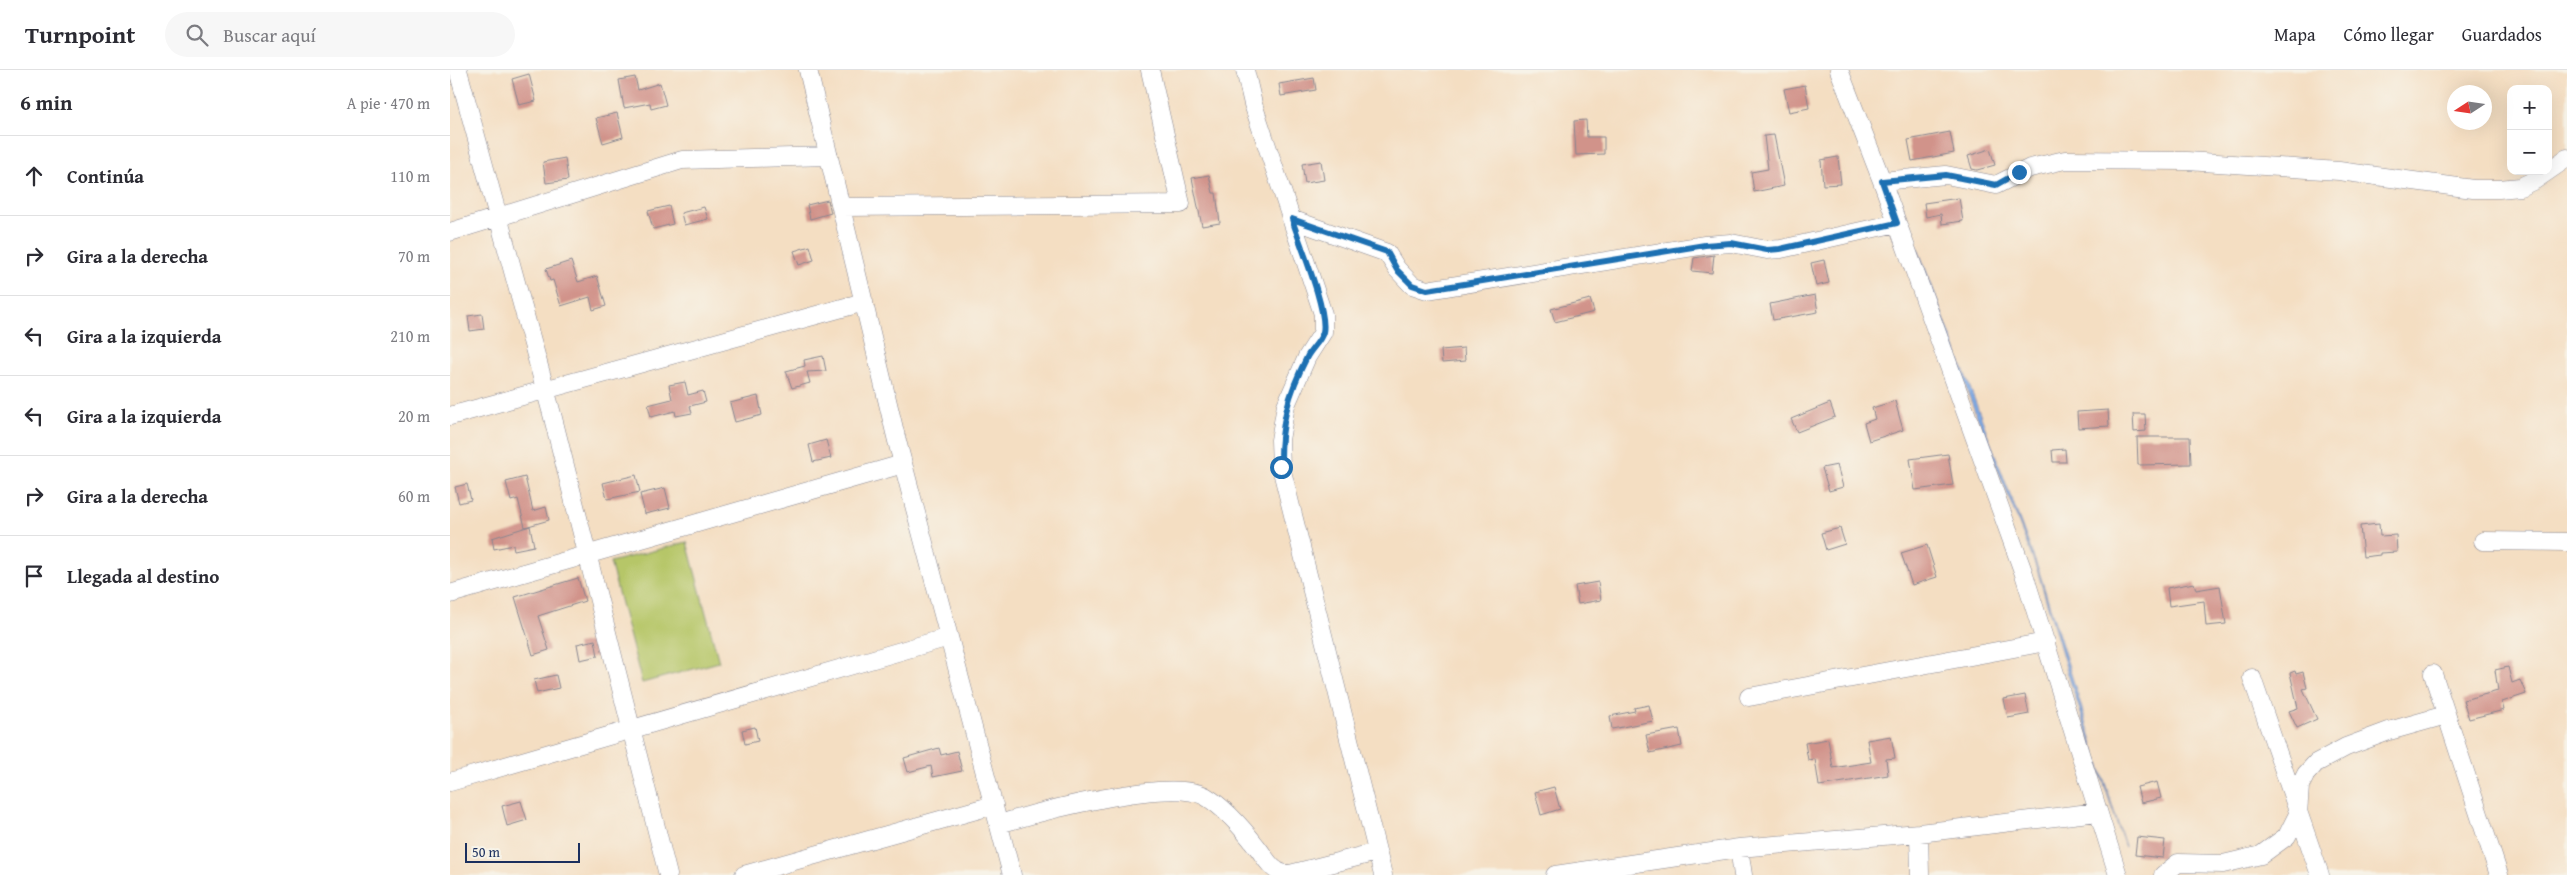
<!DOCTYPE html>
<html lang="es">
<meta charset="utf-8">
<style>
body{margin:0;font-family:"Gentium Book Plus",serif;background:#f7f7f7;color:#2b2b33}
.controls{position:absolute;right:15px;top:15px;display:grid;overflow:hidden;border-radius:10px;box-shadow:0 5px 20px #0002}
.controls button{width:45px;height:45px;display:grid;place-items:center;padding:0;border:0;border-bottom:1px solid #e1e1e2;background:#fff;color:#2b2b33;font:25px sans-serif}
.compass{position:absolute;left:1997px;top:15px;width:45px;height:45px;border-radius:50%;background:#fff;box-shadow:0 5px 20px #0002;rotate:258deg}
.scale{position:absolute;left:15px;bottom:12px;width:115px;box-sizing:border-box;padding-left:5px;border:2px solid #1b2f5e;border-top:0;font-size:14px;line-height:18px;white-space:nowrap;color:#1b2f5e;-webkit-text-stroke:4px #f7f3e8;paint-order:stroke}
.stop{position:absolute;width:15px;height:15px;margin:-11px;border:4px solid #1f6fb2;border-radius:50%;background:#fff}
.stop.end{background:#1f6fb2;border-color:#fff;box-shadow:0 1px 5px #0008}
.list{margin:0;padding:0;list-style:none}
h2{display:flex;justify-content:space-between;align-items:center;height:65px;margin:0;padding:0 20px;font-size:21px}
h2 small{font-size:16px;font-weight:400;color:#7c7c81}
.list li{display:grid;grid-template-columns:32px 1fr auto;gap:15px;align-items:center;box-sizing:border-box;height:80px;padding:0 20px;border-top:1px solid #e1e1e2}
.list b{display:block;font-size:19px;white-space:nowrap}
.list em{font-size:16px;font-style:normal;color:#7c7c81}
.icon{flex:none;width:28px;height:28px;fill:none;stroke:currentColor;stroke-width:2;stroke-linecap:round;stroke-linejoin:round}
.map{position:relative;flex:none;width:2117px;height:805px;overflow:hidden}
header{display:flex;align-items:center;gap:30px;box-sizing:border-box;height:70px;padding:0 25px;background:#fff;border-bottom:1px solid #e1e1e2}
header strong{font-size:24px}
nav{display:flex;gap:28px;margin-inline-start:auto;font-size:18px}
.search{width:350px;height:45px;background:#f7f7f7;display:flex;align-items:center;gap:12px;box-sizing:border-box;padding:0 18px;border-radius:28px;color:#7c7c81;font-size:19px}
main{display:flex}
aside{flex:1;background:#fff}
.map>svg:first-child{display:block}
.green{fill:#b6c668;stroke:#687a63}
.water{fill:#85b3ef;stroke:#5071a6}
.building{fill:#d1938a}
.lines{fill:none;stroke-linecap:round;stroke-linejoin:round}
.minor-casing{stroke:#888690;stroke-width:19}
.minor{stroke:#fff;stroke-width:18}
.route{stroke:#1f6fb2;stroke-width:6}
</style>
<header>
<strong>Turnpoint</strong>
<div class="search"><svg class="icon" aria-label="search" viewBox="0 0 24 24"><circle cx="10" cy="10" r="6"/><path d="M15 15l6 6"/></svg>Buscar aquí</div>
<nav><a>Mapa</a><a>Cómo llegar</a><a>Guardados</a></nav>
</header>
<main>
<aside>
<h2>6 min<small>A pie · 470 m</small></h2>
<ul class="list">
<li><svg class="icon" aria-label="ahead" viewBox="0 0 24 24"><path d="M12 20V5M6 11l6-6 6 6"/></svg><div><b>Continúa</b></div><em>110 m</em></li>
<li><svg class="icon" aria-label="right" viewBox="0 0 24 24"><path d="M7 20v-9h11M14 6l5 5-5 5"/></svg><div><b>Gira a la derecha</b></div><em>70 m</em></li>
<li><svg class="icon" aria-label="left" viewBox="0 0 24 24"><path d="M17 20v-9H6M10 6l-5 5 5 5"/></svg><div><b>Gira a la izquierda</b></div><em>210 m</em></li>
<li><svg class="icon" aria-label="left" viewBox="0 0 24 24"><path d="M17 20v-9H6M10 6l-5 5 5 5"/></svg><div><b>Gira a la izquierda</b></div><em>20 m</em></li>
<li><svg class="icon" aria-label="right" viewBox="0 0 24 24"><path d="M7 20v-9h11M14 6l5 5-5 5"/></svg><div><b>Gira a la derecha</b></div><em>60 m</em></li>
<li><svg class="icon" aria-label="arrive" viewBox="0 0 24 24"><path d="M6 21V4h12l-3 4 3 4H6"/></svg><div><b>Llegada al destino</b></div></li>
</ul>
</aside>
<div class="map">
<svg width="2117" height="805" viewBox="0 0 2117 805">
<rect width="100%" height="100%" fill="#f7f3e8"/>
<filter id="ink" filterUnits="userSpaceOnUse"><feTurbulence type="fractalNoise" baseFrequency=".02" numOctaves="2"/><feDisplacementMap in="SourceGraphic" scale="10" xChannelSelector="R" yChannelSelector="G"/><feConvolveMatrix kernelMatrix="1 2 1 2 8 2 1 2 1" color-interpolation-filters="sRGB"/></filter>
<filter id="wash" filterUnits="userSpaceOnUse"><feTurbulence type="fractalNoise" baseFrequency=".0096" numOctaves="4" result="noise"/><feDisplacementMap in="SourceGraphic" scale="20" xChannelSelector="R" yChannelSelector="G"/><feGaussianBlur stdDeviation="1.12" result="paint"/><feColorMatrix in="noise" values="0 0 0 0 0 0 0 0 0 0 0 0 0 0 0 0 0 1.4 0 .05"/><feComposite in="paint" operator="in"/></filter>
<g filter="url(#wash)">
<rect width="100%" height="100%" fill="#f4dec2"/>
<path class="green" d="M237,472L269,592L192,613L160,492Z"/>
<path class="water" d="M1445,118L1589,502L1675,777L1619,607L1588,502L1520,328Z"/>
<g id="blocks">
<path class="building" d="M79,4L86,31L69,35L62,9Z
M185,7L188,20L210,13L216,35L201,39L200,33L174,38L169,10Z
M864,8L866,20L831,26L829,14Z
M1355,15L1359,38L1339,42L1334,19Z
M167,43L173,67L153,73L146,48Z
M1136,50L1137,67H1154V84L1126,85L1124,51Z
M1500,62L1504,83L1462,91L1458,70Z
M1324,65L1334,116L1304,122L1301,102L1318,99L1314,66Z
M1540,79L1545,95L1527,100L1522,99L1518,86Z
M1388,87L1391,114L1373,115L1371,90Z
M115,88L118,110L96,113L93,92Z
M871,91L874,110L855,113L852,94Z
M759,105L763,123H766L770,153L752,156L742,108Z
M1509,128L1513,151L1492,154L1491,144L1476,147L1474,133Z
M378,130L381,143L360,149L357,135Z
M219,136L223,154L203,159L198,141Z
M254,137L258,149L234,155L231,143Z
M360,176L364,190L349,195L344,181Z
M1264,185L1262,203L1242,201L1244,188Z
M1374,190L1379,213L1366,216L1361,193Z
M121,191L128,212L147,206L156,236L143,240L140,227L111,236L103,210L100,211L96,199Z
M1365,225L1368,242L1323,250L1320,234Z
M1140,229L1144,242L1105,252L1101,239Z
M32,244L34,259L20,261L18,246Z
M1014,278L1015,291L992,293L991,280Z
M373,286L376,301L357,302L360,313L342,318L336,301L355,296L354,290Z
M235,312L238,325L253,321L256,332L240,336L242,343L226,346L225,341L201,347L198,335L222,329L219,315Z
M308,326L312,345L285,352L280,333Z
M1445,331L1453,360L1419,371L1414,353L1425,349L1422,338Z
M1380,333L1385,347L1347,362L1341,349Z
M1658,340L1659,356L1628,358L1627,342Z
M1683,344H1695L1696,361L1684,362Z
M1687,367H1740L1741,394L1688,395Z
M376,370L381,388L363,392L359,375Z
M1615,379L1616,392H1603L1602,380Z
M1498,384L1503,415L1465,420L1460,389Z
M1387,395L1393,417L1379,421L1372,398Z
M186,405L190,422L157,429L153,413Z
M75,407L83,441L96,437L99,450L75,457L68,429L61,431L56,412Z
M17,414L21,430L9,433L5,417Z
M215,418L220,438L195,444L190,424Z
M1929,454L1930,466L1946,465L1947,482L1930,483V485L1913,487L1910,456Z
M80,456L84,476L64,480L63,475L44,479L42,468Z
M1390,458L1395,474L1376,480L1371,463Z
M1477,475L1487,507L1462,515L1451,483Z
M128,508L135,531L88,546L99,580L83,585L65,527Z
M1148,512L1151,530L1128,534L1125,516Z
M1744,513L1746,520L1770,516L1776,554L1756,556L1754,531L1719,536L1717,518Z
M145,570L148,586L130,590L127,574Z
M2058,597L2062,613L2070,610L2076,624L2052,632L2054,640L2019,649L2013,630L2048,621L2045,600Z
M1845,601L1846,604L1853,602L1857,618L1853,619L1867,649L1847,658L1839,641L1848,638L1840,603Z
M106,605L109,618L87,623L84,610Z
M1575,625L1579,644L1558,648L1554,629Z
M1199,635L1203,651L1162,659L1160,646L1185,641L1184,638Z
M305,657L308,671L295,674L292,660Z
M1229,659L1232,676L1200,683L1196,665Z
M1441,666L1445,688L1436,689L1438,705L1369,716L1365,689L1358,690L1355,673L1378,669L1383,698L1421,692L1417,670Z
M489,678L491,685L507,681L512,701L483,707L481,696L458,702L454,688Z
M1707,712L1711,728L1691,733L1687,717Z
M1104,717L1110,739L1091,745L1085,722Z
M71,731L77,750L57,756L52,736Z
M1687,767L1715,770L1713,788L1685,785Z"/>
</g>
</g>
<g filter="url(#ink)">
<use href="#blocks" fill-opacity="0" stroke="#888690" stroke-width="1"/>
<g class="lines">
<defs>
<path id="minor" d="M8,0L102,344L218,805
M358,0L447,371L562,805
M795,0L803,34L873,244V262L857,287L836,335L830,370L831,397L933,805
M1389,0L1432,111L1574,504L1668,805
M1432,111L1496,105L1546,115L1580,98L1615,90L1737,91L1889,101L2023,119H2049L2070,117L2085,110L2117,88
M391,137L731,134L700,0
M841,149L937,183L947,199L962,215L977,220L1255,175L1281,173L1317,180L1331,179L1447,153
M0,162L232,90L379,86
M0,346L414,232
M2033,471L2117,472
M0,524L453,394
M1983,604L2049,805
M1802,608L1870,805
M1299,627L1596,572
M0,712L499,567
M549,754C589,742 719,707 755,726C774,737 794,760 807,777C813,784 818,795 826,800C831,804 835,804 840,804L927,782
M1469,763L1470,805
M1289,778L1293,805
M294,805L544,735
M1105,805L1289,778L1469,763L1648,742
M1713,805L1728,793L1773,794L1811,785L1837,766L1848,744L1850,716L1856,704L1866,693L1896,677L1939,661L1996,645"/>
</defs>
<use href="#minor" class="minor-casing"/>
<use href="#minor" class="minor"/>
</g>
</g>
<g class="lines" filter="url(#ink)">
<path class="route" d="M831,397C830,355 838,324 857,287C861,279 871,271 873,262C878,240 849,172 842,149L937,182L947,200L962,215L977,220L1255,175L1281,173L1317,180L1330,179L1447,153L1432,111L1496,105L1546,115L1569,102"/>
</g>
</svg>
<div class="controls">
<button>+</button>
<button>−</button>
</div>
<svg class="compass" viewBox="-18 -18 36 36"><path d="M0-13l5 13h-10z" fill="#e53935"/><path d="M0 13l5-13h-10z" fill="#7c7c81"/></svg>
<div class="scale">50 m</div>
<div class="stop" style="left:831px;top:397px"></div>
<div class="stop end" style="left:1569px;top:102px"></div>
</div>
</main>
